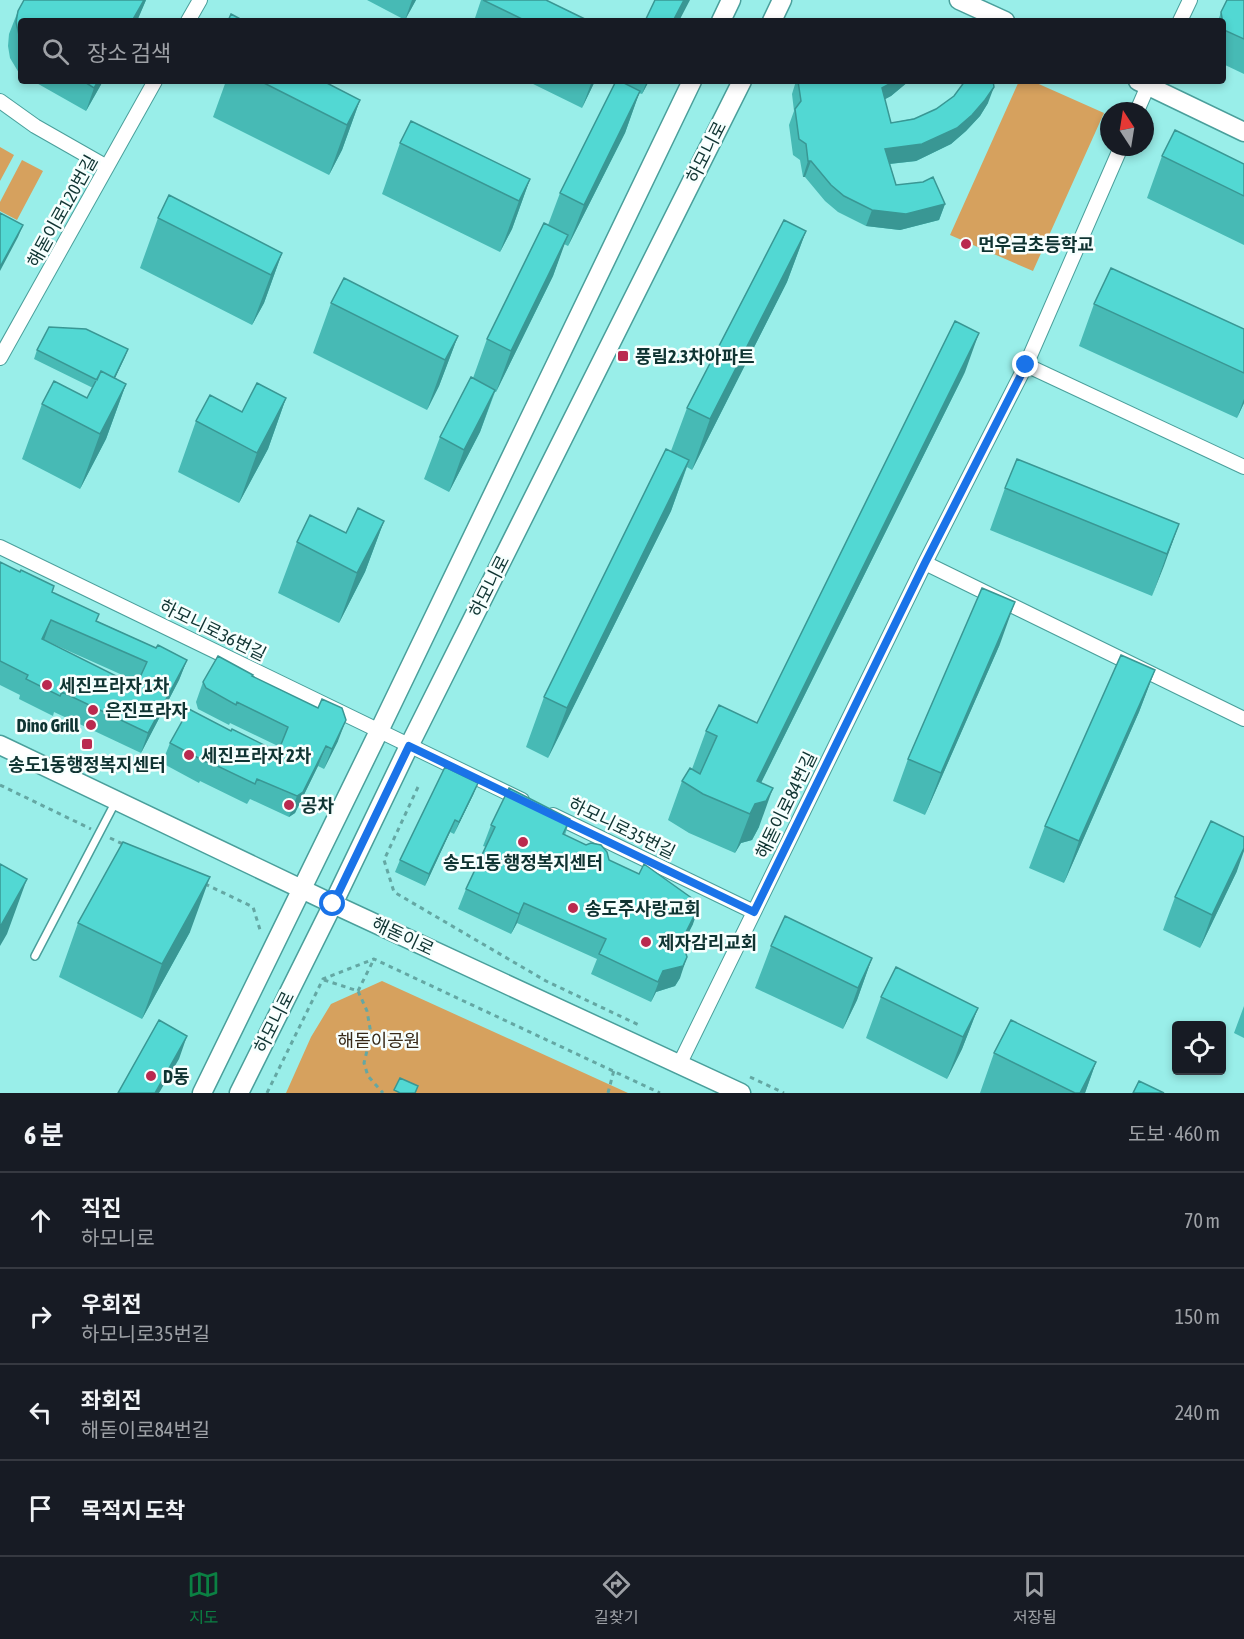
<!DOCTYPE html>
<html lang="ko">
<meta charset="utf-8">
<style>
body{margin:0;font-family:"Asap Condensed","Noto Sans KR",sans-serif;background:#242831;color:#f1f3f6}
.controls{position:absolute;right:18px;bottom:18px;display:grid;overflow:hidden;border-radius:6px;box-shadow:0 3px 9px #0003}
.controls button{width:54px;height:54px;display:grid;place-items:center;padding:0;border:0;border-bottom:2px solid #363941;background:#171b24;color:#f1f3f6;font:30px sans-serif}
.compass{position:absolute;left:1100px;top:102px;width:54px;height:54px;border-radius:50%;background:#171b24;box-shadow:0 3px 9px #0003;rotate:348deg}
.stop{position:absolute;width:18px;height:18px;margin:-14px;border:4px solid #1a73e8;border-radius:50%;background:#fff}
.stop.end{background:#1a73e8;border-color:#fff;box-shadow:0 2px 6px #0008}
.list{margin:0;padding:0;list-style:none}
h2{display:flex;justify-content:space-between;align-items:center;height:78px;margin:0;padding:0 24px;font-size:26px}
h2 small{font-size:20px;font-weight:400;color:#9ea1a6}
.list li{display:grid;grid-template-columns:39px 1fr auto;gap:18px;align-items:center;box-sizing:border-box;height:96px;padding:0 24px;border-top:2px solid #363941}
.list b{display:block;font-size:22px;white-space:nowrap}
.list p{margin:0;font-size:20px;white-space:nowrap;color:#9ea1a6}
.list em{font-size:20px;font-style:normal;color:#9ea1a6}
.icon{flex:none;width:33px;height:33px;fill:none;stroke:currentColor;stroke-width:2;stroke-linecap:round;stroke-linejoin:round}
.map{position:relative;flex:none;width:1244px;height:1093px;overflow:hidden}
.search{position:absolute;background:#171b24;box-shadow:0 3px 9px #0003;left:18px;right:18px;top:18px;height:66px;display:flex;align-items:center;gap:15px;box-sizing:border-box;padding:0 21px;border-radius:6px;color:#9ea1a6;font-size:22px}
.sheet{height:462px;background:#171b24}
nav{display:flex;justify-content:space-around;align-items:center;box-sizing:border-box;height:84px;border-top:2px solid #363941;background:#171b24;font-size:16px;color:#9ea1a6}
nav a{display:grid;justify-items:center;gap:3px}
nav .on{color:#0b8043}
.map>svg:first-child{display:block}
.green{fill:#d6a15e}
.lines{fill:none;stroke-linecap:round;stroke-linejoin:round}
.service-casing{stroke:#4a9f9b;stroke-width:10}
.minor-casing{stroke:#4a9f9b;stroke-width:16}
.tertiary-casing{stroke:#4a9f9b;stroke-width:21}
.path{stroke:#64a7a3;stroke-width:3;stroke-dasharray:4.5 4.5;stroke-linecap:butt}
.service{stroke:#fff;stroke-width:7}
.minor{stroke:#fff;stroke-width:14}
.tertiary{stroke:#fff;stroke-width:18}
.wall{fill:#47bab5;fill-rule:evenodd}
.shaded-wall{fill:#399794}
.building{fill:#52d8d3;stroke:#399794;stroke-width:1.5;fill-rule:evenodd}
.route{stroke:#1a73e8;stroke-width:8}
.poi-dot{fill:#ba2a4f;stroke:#f7fffe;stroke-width:2}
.labels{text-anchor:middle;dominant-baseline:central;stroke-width:5;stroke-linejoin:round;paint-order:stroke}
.street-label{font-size:18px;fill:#0f3432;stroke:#f7fffe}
.poi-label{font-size:18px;font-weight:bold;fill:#0f3432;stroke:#f7fffe;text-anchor:start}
.park-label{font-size:18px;fill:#372918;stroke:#f7fffe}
</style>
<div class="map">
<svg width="1244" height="1093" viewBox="0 0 1244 1093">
<rect width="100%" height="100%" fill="#99eee9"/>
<path class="green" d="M1019,81H1032L1104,113L1033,271L950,235Z
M0,147L14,155L0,181Z
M22,160L43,171L17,220L0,211V202Z
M382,981L628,1093H286L311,1037L331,1004Z"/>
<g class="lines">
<defs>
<path id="service" d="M35,956L116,801"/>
<path id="minor" d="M188,21L200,0
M1180,21L1190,0
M0,101L35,126L107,167
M1137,111L1150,81
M0,358L155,81
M1026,365L1244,467
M0,547L522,800
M925,563L1244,719
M553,815L754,912
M680,1063L925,563L1026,365L1121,147"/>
<path id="tertiary" d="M959,0L1005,21
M721,21L731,0
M772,21L782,0
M1138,81L1244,132
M0,745L333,904L741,1093
M202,1093L379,731L692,81
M239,1093L333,904L409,746L742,81"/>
</defs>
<use href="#service" class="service-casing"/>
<use href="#minor" class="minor-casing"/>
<use href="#tertiary" class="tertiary-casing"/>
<path class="path" d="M0,785L91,829
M418,787L384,860L394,892L546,981L641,1026
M110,838L123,844
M205,884L253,907L261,933
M324,980L358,991L367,1011L371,1034L364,1063L368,1076L383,1093
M358,991L374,959
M750,1077L784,1093
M267,1093L323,979L374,959L660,1093
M608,1093L614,1070"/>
<use href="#service" class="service"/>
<use href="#minor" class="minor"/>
<use href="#tertiary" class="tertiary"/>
</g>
<path class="wall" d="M24,0H146L137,21H21V74L19,73L10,58L8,46L9,34L18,11Z
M367,0H416L405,20Z
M481,0H546L589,21H474Z
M1244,0V74L1223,64V21H1218L1221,12Z
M33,81H103L86,111Z
M226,81H323L360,100L342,150L329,175L213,117Z
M527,81H595L582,108Z
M616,81H649L642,94L639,93L625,133L568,246L564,244L553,276L496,392H495L480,432L449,492L424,479L440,437L473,378L487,339L548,225L560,193Z
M796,81H909L891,96L885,99L891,123L988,103L980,116L966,131L951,144L916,161L890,164L896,185L945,204L939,220L900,230L866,226L838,212L825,201L805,177H803L800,160L793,155L789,125L794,111L792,94Z
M400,143L530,179L512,229L500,252L382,194Z
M1162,156L1244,164V245L1147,198Z
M158,218L282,253L264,303L252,325L140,268Z
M806,231L787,282L692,470L687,467L671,511L548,758L526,747L544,697L671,451L687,408Z
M331,303L458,336L439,386L427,410L313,353Z
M1094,304L1244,329V403L1237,418L1079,346Z
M128,349L115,378L126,384L106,439L80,489L22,459L42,404L87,398L93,388L34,359L37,350Z
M965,372L761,783L759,827L752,840L741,843L735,853L689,833L668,820L682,781L692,769L706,731L757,723Z
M286,398L268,449L239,503L178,472L196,421L242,412Z
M1005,488L1179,524L1152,596L990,530Z
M384,521L365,572L339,623L278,593L297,542L346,533Z
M0,562L20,572L54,586L52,592L97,621L156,648L187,660L179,680L141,753L54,712L53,716L19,699L20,695L0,685ZM44,640L138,682L136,686Z
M1000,644L925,815L893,801L908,759Z
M1155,670L1139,712L1064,883L1029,868L1045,826Z
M252,676L338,741L324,769L318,766L295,813L289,817L250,799L247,804L200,781L199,783L162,763L170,743L231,731L278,752L280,747L230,723L229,725L198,709L196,702L203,682Z
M478,783L473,795L454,834L450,832L425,886L395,872L400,860Z
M570,819L565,835L609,860L693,924L683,943L680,978L675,986L656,992L651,1002L591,974L597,959L517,923L511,934L458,909L466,889L486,847L483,846L491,825Z
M1237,871L1200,948L1163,930L1175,897Z
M78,923L190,932L142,1019L59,977Z
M771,946L872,958L857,1000L843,1029L755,988Z
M881,997L978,1008L962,1049L947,1079L866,1038Z
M1244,1006V1038L1234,1033Z
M994,1053L1096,1062L1085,1093H980Z"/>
<path class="shaded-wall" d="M143,0H146L137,21H132Z
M412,0H416L405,20Z
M684,0H690L679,21H673Z
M98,81H103L86,111L94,88Z
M592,81H595L582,108Z
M647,81H649L642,94Z
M895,81H909L891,96L876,104L882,88Z
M994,87L988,103L980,116L966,131L951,144L916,161L879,165L885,149Z
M640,91L625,133L568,246L584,205Z
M360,100L342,150L329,175L347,125Z
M808,161H811L805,177H803Z
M530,179L512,229L500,252L519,201Z
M945,204L939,220L900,230L866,226L872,210Z
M23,225L18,237L0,271V267Z
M806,231L787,282L692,470L710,419Z
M568,235L553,276L496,392L511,351Z
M282,253L264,303L252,325L271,275Z
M979,333L965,372L746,813L757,781Z
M458,336L439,386L427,410L445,360Z
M128,349L125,357L107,395L110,386Z
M126,384L106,439L80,489L100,434Z
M495,390L480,432L449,492L464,450Z
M286,398L268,449L239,503L257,453Z
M1244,399V403L1237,418Z
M689,460L671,511L548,758L567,708Z
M384,521L365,572L339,623L357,573Z
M1179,524L1164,566L1152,596L1167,554Z
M1015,602L1000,644L925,815L941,773Z
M51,620L44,640L35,659L42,639Z
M187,660L179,680L141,753L148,733Z
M1155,670L1139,712L1064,883L1079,841Z
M346,720L338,741L324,769L332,749Z
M326,746L318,766L295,813L289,817L297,796Z
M478,783L473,795L454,834L459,822Z
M773,788L759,827L752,840L741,843L735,853L750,814L755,804Z
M455,820L450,832L425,886L429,874Z
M1244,848V851L1237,871L1200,948L1212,915Z
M210,877L190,932L142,1019L162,964Z
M27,879L7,934L0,946V927Z
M524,903L517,923L511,934L519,914Z
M700,904L693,924L675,960L682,940Z
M687,957L680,978L675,986L656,992L651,1002L663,971Z
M872,958L857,1000L843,1029L858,988Z
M978,1008L962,1049L947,1079L963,1037Z
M187,1036L179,1059L159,1093H155Z
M1096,1062L1085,1093H1080Z"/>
<path class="building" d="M24,0H144L132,21H21V39L19,35L16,22L18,11Z
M483,0H546L589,21H526Z
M655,0H684L673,21H645Z
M1227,0H1244V39L1224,30L1221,12Z
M231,14L244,21H228Z
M83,81H98L94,88Z
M260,81H323L360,100L347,125Z
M616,81H620L640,91L584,205L560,193Z
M798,81H895L882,88L891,123L914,119L936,109L954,96L965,81H993L994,87L985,100L972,115L957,128L922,144L885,149L896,185L923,182L933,177L945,204L906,214L872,210L844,196L831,185L811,161H808L806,144L799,139L795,109L801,101Z
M411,121L530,179L519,201L400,143Z
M1175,130L1244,164V196L1162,156Z
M169,195L282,253L271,275L158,218Z
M0,213L23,225L0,267Z
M784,220L806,231L710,419L687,408Z
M544,223L568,235L511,351L487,339Z
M1111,268L1244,329V373L1094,304Z
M344,278L458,336L445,360L331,303Z
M955,321L979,333L757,781L773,788L766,801L755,804L750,814L703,794L682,781L690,768L700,774L717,736L706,731L719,705L757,723Z
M49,327L86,329L128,349L114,378L101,371L97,380L37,350Z
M101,371L126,384L100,434L42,404L54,381L87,398Z
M471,377L495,390L464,450L440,437Z
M257,383L286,398L257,453L196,421L210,395L242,412Z
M666,449L689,460L567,708L544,697Z
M1017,459L1179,524L1167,554L1005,488Z
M358,508L384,521L357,573L297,542L310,515L346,533Z
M0,562L20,572L21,570L54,586L52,592L99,614L96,621L156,648L158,645L187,660L148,733L62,692L60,696L26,679L28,675L0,661ZM51,620L147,662L136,686L42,639Z
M982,588L1015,602L941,773L908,759Z
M1121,655L1155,670L1079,841L1045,826Z
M218,656L253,675L252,676L318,708L322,699L342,708L346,720L332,749L326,746L303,792L297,796L257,779L255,784L207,761L206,762L170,743L189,709L231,731L232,729L278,752L288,727L237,702L236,705L206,688L203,682Z
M445,767L478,783L459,822L455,820L429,874L400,860Z
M509,788L570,819L563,834L586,845L591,843L601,845L607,852L609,860L639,874L644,864L700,904L682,940L687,957L683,966L663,971L658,982L599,954L606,939L524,903L519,914L466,889L495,827L491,825Z
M1211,821L1244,837V848L1212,915L1175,897Z
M123,842L210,877L162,964L78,923Z
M0,864L27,879L0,927Z
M785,916L872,958L858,988L771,946Z
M896,967L978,1008L963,1037L881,997Z
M159,1020L187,1036L155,1093H118Z
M1011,1020L1096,1062L1080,1093H1075L994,1053Z
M400,1078L418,1086L415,1093H400L394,1090Z
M1139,1081L1164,1093H1133Z"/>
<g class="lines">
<path class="route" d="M333,904L409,746L754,912L925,563L1026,365"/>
</g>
<g class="poi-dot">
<circle cx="966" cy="244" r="6"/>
<rect x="617" y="350" width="12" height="12" rx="3"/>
<circle cx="47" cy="685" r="6"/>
<circle cx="93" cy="710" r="6"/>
<circle cx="91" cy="725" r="6"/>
<rect x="81" y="738" width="12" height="12" rx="3"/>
<circle cx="189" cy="755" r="6"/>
<circle cx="289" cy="805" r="6"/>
<circle cx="523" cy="842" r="6"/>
<circle cx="573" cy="908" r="6"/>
<circle cx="646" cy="942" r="6"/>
<circle cx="151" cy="1076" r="6"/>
</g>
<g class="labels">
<g class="street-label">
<text transform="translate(706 152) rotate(-63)">하모니로</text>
<text transform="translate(62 211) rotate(-61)">해돋이로120번길</text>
<text transform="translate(489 586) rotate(-63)">하모니로</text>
<text transform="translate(213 630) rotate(26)">하모니로36번길</text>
<text transform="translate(786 805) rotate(-64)">해돋이로84번길</text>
<text transform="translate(622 828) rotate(26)">하모니로35번길</text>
<text transform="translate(403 936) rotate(25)">해돋이로</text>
<text transform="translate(274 1022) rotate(-63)">하모니로</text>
</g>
<g class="poi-label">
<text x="978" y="244">먼우금초등학교</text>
<text x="635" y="356">풍림2.3차아파트</text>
<text x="59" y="685">세진프라자 1차</text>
<text x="105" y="710">은진프라자</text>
<text x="79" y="725" text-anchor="end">Dino Grill</text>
<text x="201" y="755">세진프라자 2차</text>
<text x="87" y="764" text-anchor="middle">송도1동행정복지센터</text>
<text x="301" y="805">공차</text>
<text x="523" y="862" text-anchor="middle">송도1동 행정복지센터</text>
<text x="585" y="908">송도주사랑교회</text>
<text x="658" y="942">제자감리교회</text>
<text x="163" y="1076">D동</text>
</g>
<g class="park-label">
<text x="379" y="1040">해돋이공원</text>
</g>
</g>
</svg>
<div class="controls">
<button><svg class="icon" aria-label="locate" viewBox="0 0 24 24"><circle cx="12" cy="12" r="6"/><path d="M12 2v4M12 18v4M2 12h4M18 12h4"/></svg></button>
</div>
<svg class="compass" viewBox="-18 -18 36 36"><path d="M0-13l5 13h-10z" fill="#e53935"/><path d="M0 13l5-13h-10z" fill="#9ea1a6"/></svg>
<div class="stop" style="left:333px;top:904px"></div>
<div class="stop end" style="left:1026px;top:365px"></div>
<div class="search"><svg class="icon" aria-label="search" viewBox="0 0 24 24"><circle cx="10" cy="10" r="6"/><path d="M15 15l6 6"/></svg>장소 검색</div>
</div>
<section class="sheet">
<h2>6 분<small>도보 · 460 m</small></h2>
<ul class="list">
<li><svg class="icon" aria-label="ahead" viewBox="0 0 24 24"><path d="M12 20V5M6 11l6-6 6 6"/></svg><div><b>직진</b><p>하모니로</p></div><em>70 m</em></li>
<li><svg class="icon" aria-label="right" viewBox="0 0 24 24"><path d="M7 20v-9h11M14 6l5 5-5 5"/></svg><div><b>우회전</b><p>하모니로35번길</p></div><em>150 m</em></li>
<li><svg class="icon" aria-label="left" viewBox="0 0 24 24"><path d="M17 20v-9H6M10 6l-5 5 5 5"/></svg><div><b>좌회전</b><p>해돋이로84번길</p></div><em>240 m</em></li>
<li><svg class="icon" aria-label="arrive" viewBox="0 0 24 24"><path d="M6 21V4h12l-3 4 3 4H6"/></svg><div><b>목적지 도착</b></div></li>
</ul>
</section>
<nav>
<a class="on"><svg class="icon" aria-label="map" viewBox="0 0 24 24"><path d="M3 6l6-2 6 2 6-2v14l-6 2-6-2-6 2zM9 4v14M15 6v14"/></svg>지도</a>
<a><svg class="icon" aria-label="directions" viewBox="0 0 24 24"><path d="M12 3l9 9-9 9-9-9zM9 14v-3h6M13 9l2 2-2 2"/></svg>길찾기</a>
<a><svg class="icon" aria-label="saved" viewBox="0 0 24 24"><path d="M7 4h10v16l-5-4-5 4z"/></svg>저장됨</a>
</nav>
